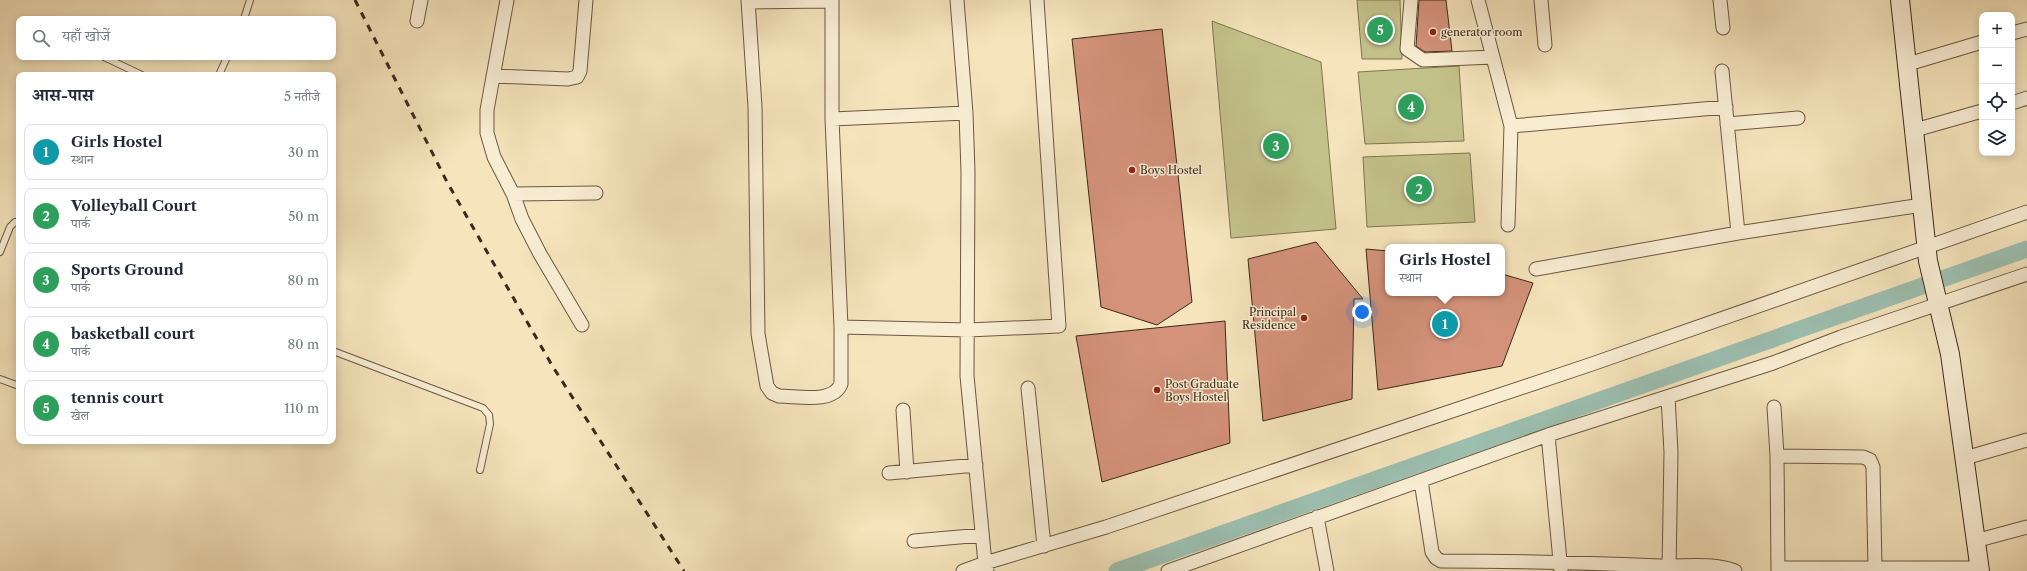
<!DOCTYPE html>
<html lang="hi">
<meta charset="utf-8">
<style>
body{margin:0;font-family:"Libre Caslon Text","Noto Serif Devanagari",serif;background:#f6f6f7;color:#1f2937}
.controls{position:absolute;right:12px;top:12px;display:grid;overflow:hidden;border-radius:8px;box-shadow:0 2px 10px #0003}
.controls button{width:36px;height:36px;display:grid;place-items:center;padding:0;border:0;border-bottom:1px solid #e0e1e3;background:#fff;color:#1f2937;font:20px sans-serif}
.you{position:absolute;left:1362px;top:312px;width:14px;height:14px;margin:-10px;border:3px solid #fff;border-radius:50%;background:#1a73e8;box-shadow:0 0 0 6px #1a73e833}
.badge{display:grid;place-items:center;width:26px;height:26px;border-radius:50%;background:#2563eb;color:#fff;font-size:13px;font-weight:700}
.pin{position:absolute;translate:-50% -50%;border:2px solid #fff;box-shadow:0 1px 4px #0006}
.popup{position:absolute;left:1385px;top:244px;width:120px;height:52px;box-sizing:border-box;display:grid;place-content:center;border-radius:8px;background:#fff;filter:drop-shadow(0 1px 3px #0005);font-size:13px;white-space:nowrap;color:#747a83}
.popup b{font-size:15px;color:#1f2937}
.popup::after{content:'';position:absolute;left:50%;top:100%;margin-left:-8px;border:8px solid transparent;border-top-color:#fff}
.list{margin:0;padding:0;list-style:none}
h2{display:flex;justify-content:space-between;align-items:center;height:52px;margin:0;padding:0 16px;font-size:17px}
h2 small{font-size:13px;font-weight:400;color:#747a83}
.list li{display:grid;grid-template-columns:26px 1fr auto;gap:12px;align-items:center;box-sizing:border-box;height:56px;margin:0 8px 8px;padding:0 8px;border:1px solid #e0e1e3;border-radius:8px}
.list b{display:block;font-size:15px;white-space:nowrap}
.list p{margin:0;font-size:13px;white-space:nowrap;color:#747a83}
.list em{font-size:13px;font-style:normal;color:#747a83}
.icon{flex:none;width:22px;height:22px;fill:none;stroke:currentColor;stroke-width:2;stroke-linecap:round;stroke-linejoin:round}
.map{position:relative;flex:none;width:2027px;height:571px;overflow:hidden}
.search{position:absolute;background:#fff;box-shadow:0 2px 10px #0003;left:16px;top:16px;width:320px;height:44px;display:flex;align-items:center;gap:10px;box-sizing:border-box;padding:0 14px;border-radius:8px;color:#747a83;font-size:15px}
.panel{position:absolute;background:#fff;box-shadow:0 2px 10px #0003;left:16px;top:72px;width:320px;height:372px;border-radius:8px}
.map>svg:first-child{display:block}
.green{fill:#c4c28b;stroke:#807552}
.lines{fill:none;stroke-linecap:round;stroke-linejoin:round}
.canal{stroke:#9cbfb0;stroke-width:17}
.building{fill:#d4927b;stroke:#3d281a}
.lane-casing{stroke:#6b5742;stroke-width:8}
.street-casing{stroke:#6b5742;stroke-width:15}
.secondary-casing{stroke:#3d281a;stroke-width:20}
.lane{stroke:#f8edd3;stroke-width:6}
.street{stroke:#f8edd3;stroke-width:13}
.secondary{stroke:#f8edd3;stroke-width:18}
.rail{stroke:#3d281a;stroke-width:3;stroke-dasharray:7 7;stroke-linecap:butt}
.poi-dot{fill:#8f2418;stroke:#f8edd3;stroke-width:1.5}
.labels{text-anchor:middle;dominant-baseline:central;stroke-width:3;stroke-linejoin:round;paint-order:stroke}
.poi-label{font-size:11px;fill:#3d281a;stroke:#f8edd3;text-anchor:start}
</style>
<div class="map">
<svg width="2027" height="571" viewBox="0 0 2027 571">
<rect width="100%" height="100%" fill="#f5e4bc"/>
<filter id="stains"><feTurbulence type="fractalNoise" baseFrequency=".005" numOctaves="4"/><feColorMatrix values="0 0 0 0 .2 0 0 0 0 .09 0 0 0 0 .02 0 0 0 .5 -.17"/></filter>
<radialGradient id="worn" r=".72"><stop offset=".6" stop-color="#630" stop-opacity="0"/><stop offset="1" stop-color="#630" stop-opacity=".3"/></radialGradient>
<path class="green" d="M1357,0H1400L1402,59H1362Z
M1212,21L1321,62L1336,229L1231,238Z
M1459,66L1464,141L1365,144L1358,72Z
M1470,153L1475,222L1367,227L1363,157Z"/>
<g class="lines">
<path class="canal" d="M1117,571L2027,249"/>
</g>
<path class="building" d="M1419,0H1446L1452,51L1425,52L1416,46Z
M1162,29L1192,302L1157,325L1101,307L1072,39Z
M1316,242L1363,299H1354L1352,399L1263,421L1248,259Z
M1366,249L1388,251V293H1502V274L1533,283L1502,366L1378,390Z
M1225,321L1230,443L1102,482L1076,336Z"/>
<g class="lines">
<defs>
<path id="lane" d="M244,19L250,0
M104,57L142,75
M219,75L227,57
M0,252L10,227L15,222H19
M333,351L483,408L489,415L490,424L480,470
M0,379L19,386"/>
<path id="street" d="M507,0L487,110V133L494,157L513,194L522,219L540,254L582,325
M748,0L755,107L758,334L767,386L772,393L779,396C798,396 833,404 841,384V327L832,119V0
M957,0L966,113L968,172L967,376L985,563L987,571
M1411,0L1407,49L1423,60L1493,57
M1478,0L1511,126L1508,225
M1541,0L1545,45
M1720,0L1723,28
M748,2L832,1
M417,21L421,0
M2012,33L2027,29
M1908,64L1982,42
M1722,71L1738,233
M493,76L568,79L577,77L580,71L586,0
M2012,103L2027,98
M832,119L966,113
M1727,124L1798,118
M1511,126L1726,107
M1915,130L1982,111
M513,194L596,193
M1536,269L1738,233L1922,205
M841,327L968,330L1059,326L1037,0
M1028,388L1044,546
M1668,397L1671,452L1669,571
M1774,407L1777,456L1778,571
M903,410L907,472
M1548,435L1561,571
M1777,456L1863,457L1870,460L1873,467L1875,568
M1965,458L2027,440
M889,473L976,465
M1421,481L1432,552L1436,558L1441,561C1514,561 1587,563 1660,566C1684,567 1711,562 1735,571
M1317,517L1327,571
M914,541L982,535
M1975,541L2027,527
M1778,568H1979
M963,571L985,563L1106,527L1592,364L2027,212
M1168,571L1548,435L1773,363L1841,337L2027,274"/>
<path id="secondary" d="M1900,0L1928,261L1950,354L1980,571"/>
</defs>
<use href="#lane" class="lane-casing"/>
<use href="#street" class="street-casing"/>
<use href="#secondary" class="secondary-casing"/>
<use href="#lane" class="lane"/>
<use href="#street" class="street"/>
<use href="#secondary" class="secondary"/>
<path class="rail" d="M355,0L447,182L553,367L684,571"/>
</g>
<g class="poi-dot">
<circle cx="1433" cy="32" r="4"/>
<circle cx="1132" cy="170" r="4"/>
<circle cx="1304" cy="318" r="4"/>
<circle cx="1157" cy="390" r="4"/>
</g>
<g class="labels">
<g class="poi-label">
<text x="1441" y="32">generator room</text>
<text x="1140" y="170">Boys Hostel</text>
<text x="1296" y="312" text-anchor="end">Principal<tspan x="1296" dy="13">Residence</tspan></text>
<text x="1165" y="384">Post Graduate<tspan x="1165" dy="13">Boys Hostel</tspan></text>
</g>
</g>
<rect width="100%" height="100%" filter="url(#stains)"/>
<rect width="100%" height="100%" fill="url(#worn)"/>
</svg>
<div class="controls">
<button>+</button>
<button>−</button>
<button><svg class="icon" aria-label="locate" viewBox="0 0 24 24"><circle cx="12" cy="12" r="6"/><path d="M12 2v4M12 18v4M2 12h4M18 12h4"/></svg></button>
<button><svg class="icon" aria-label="layers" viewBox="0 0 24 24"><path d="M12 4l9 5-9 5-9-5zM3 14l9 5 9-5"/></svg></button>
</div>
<div class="you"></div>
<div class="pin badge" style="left:1445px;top:324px;background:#0f9aa8">1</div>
<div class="popup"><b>Girls Hostel</b>स्थान</div>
<div class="pin badge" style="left:1419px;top:189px;background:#2e9e5b">2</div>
<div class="pin badge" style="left:1276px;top:146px;background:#2e9e5b">3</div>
<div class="pin badge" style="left:1411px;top:107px;background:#2e9e5b">4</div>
<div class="pin badge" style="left:1380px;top:30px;background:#2e9e5b">5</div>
<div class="search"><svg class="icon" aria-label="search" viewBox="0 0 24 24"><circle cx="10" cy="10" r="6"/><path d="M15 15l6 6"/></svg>यहाँ खोजें</div>
<section class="panel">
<h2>आस-पास<small>5 नतीजे</small></h2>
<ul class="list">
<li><span class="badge" style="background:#0f9aa8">1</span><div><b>Girls Hostel</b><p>स्थान</p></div><em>30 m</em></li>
<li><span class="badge" style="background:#2e9e5b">2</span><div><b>Volleyball Court</b><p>पार्क</p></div><em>50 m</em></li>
<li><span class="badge" style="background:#2e9e5b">3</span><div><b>Sports Ground</b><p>पार्क</p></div><em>80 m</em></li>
<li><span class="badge" style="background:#2e9e5b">4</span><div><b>basketball court</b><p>पार्क</p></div><em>80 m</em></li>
<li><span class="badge" style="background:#2e9e5b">5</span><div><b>tennis court</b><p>खेल</p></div><em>110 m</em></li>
</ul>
</section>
</div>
